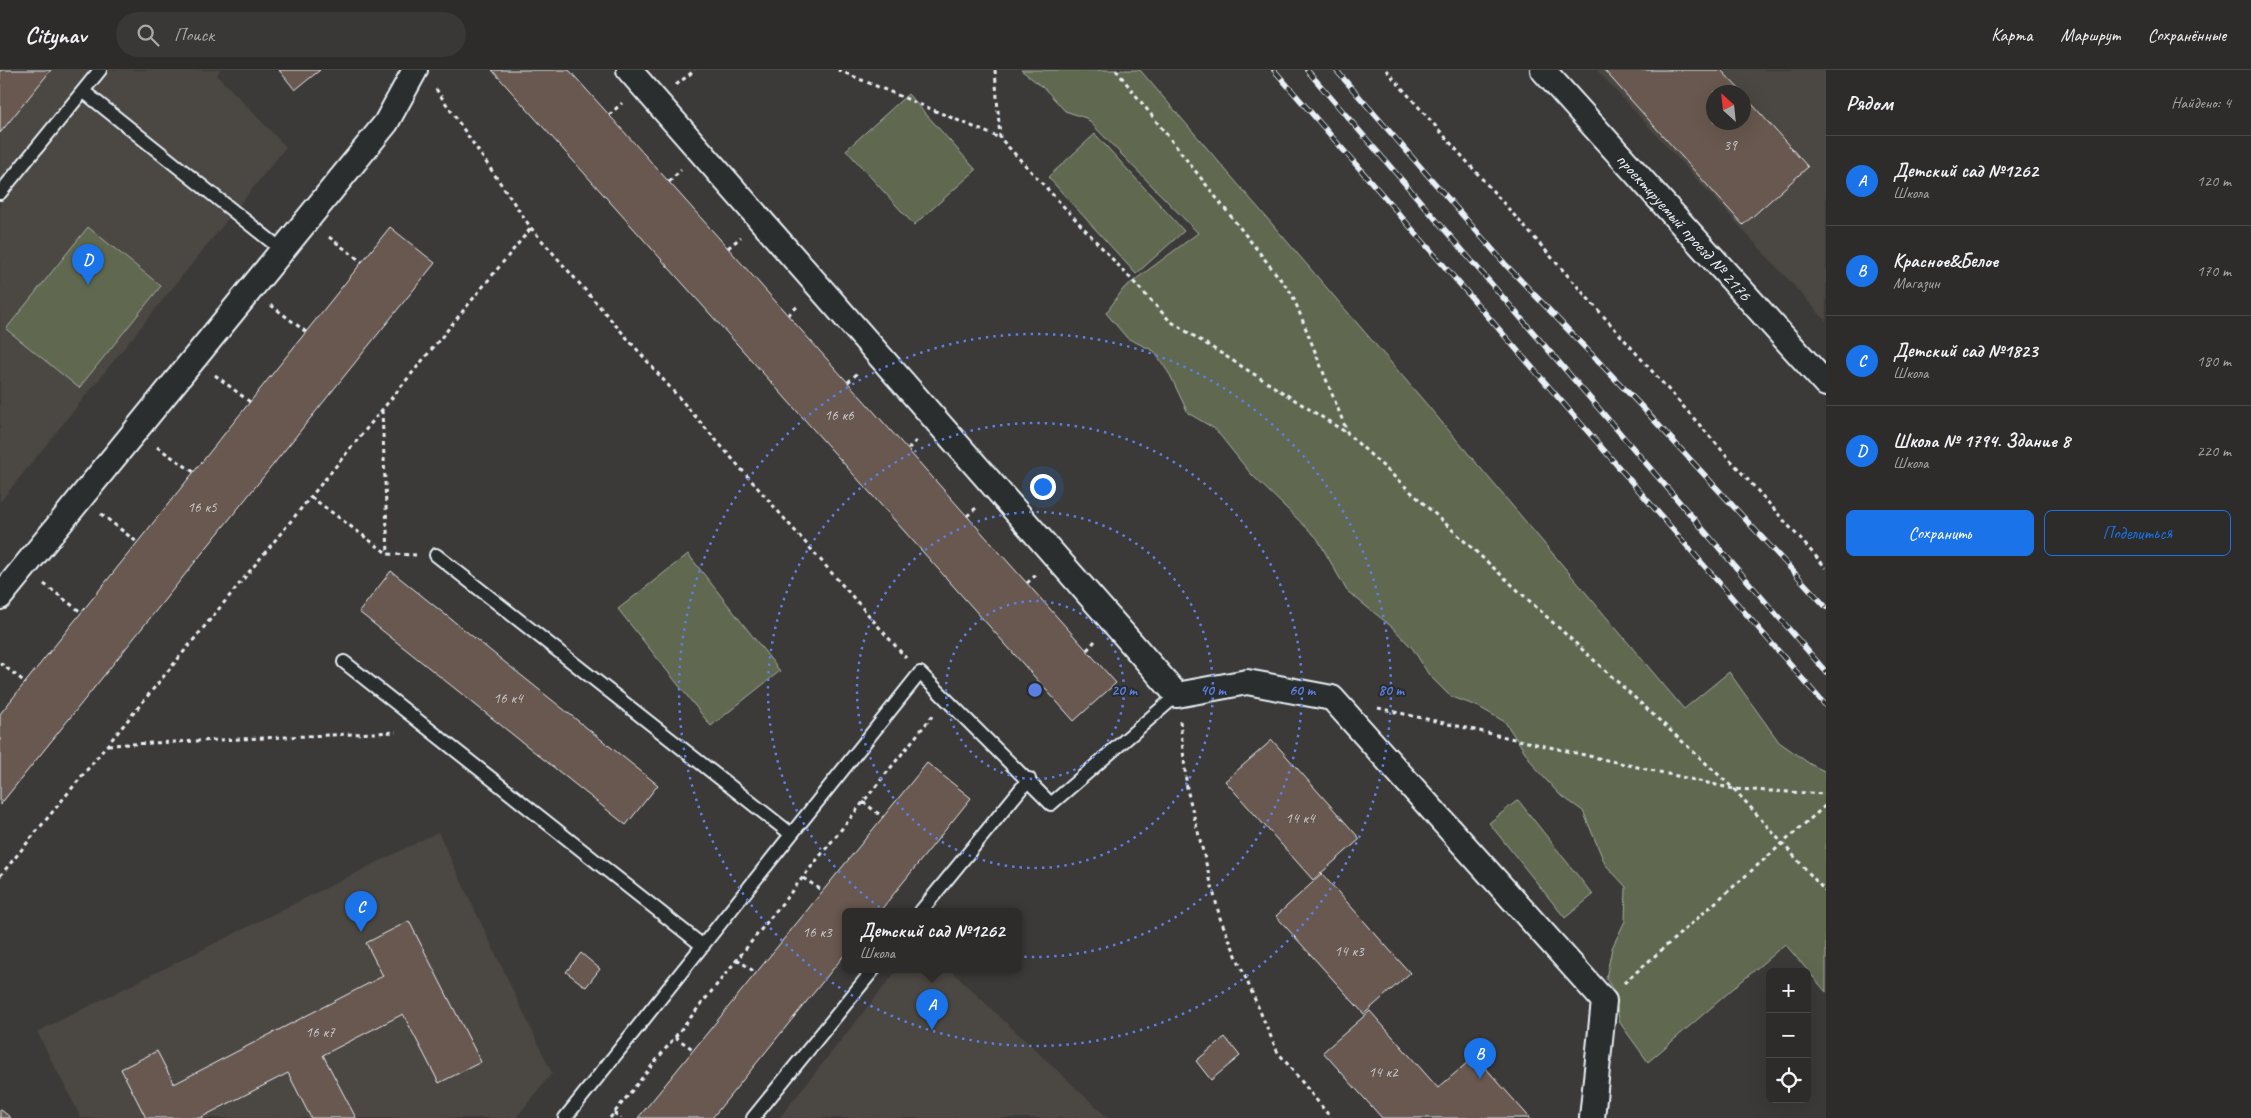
<!DOCTYPE html>
<html lang="ru">
<meta charset="utf-8">
<style>
body{margin:0;font-family:Caveat,sans-serif;background:#393836;color:#f1f3f6}
.controls{position:absolute;right:15px;bottom:15px;display:grid;overflow:hidden;border-radius:8px;box-shadow:0 5px 20px #0002}
.controls button{width:45px;height:45px;display:grid;place-items:center;padding:0;border:0;border-bottom:1px solid #484847;background:#2d2c2a;color:#f1f3f6;font:25px sans-serif}
.compass{position:absolute;left:1706px;top:15px;width:45px;height:45px;border-radius:50%;background:#2d2c2a;box-shadow:0 5px 20px #0002;rotate:333deg}
.you{position:absolute;left:1042px;top:416px;width:18px;height:18px;margin:-12px;border:4px solid #fff;border-radius:50%;background:#1a73e8;box-shadow:0 0 0 8px #1a73e833}
.badge{display:grid;place-items:center;width:32px;height:32px;border-radius:50%;background:#1a73e8;color:#fff;font-size:16px;font-weight:700}
.pin{position:absolute;translate:-50% -41px;filter:drop-shadow(0 1px 2px #0008)}
.pin::after{content:'';position:absolute;top:26px;width:18px;height:15px;background:inherit;clip-path:polygon(0 0,100% 0,50% 100%)}
.popup{position:absolute;left:842px;top:838px;width:180px;height:65px;box-sizing:border-box;display:grid;place-content:center;border-radius:8px;background:#2d2c2a;filter:drop-shadow(0 1px 4px #0005);font-size:16px;white-space:nowrap;color:#a7a7a8}
.popup b{font-size:19px;color:#f1f3f6}
.popup::after{content:'';position:absolute;left:50%;top:100%;margin-left:-10px;border:10px solid transparent;border-top-color:#2d2c2a}
.list{margin:0;padding:0;list-style:none}
h2{display:flex;justify-content:space-between;align-items:center;height:65px;margin:0;padding:0 20px;font-size:21px}
h2 small{font-size:16px;font-weight:400;color:#a7a7a8}
.list li{display:grid;grid-template-columns:32px 1fr auto;gap:15px;align-items:center;box-sizing:border-box;height:90px;padding:0 20px;border-top:1px solid #484847}
.list b{display:block;font-size:19px;white-space:nowrap}
.list p{margin:0;font-size:16px;white-space:nowrap;color:#a7a7a8}
.list em{font-size:16px;font-style:normal;color:#a7a7a8}
.actions{display:flex;gap:10px;padding:15px 20px}
.actions a{flex:1;padding:11px 0;border:1px solid #1a73e8;border-radius:8px;text-align:center;font-size:18px;color:#1a73e8}
.actions .main{background:#1a73e8;color:#fff}
.icon{flex:none;width:28px;height:28px;fill:none;stroke:currentColor;stroke-width:2;stroke-linecap:round;stroke-linejoin:round}
.map{position:relative;flex:none;width:1826px;height:1048px;overflow:hidden}
header{display:flex;align-items:center;gap:30px;box-sizing:border-box;height:70px;padding:0 25px;background:#2d2c2a;border-bottom:1px solid #484847}
header strong{font-size:24px}
nav{display:flex;gap:28px;margin-inline-start:auto;font-size:18px}
.search{width:350px;height:45px;background:#393836;display:flex;align-items:center;gap:12px;box-sizing:border-box;padding:0 18px;border-radius:28px;color:#a7a7a8;font-size:19px}
main{display:flex}
aside{flex:1;background:#2d2c2a}
.map>svg:first-child{display:block}
.built{fill:#4c4643;fill-rule:evenodd}
.green{fill:#61694f;stroke:#a4ada4}
.building{fill:#67584f;stroke:#e8f1f8}
.lines{fill:none;stroke-linecap:round;stroke-linejoin:round}
.lane-casing{stroke:#e8f1f8;stroke-width:16}
.street-casing{stroke:#e8f1f8;stroke-width:28}
.path{stroke:#e8f1f8;stroke-width:3;stroke-dasharray:4 4;stroke-linecap:butt}
.lane{stroke:#2a2d2e;stroke-width:12}
.street{stroke:#2a2d2e;stroke-width:24}
.rail-casing{stroke:#e8f1f8;stroke-width:5.5}
.rail{stroke:#2a2d2e;stroke-width:4;stroke-dasharray:11;stroke-linecap:butt}
.ring{fill:none;stroke:#5a7fe2;stroke-width:2.5;stroke-dasharray:2.5 5}
.labels{text-anchor:middle;dominant-baseline:central;stroke-width:4;stroke-linejoin:round;paint-order:stroke}
.number-label{font-size:15px;fill:#c8cbce}
.street-label{font-size:18px;fill:#e8f1f8;stroke:#2a2d2e}
.centre{fill:#5a7fe2;stroke:#2a2d2e;stroke-width:2.5}
.ring-label{font-size:15px;text-anchor:middle;font-weight:bold;fill:#5a7fe2;stroke:#2a2d2e;stroke-width:4;stroke-linejoin:round;paint-order:stroke}
</style>
<header>
<strong>Citynav</strong>
<div class="search"><svg class="icon" aria-label="search" viewBox="0 0 24 24"><circle cx="10" cy="10" r="6"/><path d="M15 15l6 6"/></svg>Поиск</div>
<nav><a>Карта</a><a>Маршрут</a><a>Сохранённые</a></nav>
</header>
<main>
<div class="map">
<svg width="1826" height="1048" viewBox="0 0 1826 1048">
<rect width="100%" height="100%" fill="#3c3a38"/>
<filter id="ink" filterUnits="userSpaceOnUse"><feTurbulence type="fractalNoise" baseFrequency=".02" numOctaves="2"/><feDisplacementMap in="SourceGraphic" scale="10" xChannelSelector="R" yChannelSelector="G"/><feConvolveMatrix kernelMatrix="1 2 1 2 8 2 1 2 1" color-interpolation-filters="sRGB"/></filter>
<g filter="url(#ink)">
<path class="built" d="M0,0H220L217,5L286,77L0,432Z
M1597,0H1826V251ZM1714,22H1744V52H1714Z
M438,762L552,1003L516,1048H81L37,962Z
M898,899H949L1108,1048H779Z"/>
<path class="green" d="M1021,0H1140L1423,330L1684,639L1729,602L1779,672L1810,694L1826,702V922L1785,874L1648,992L1620,953L1613,920L1606,908L1612,878L1625,851L1626,817L1605,794L1583,741L1559,724L1537,700L1505,652L1479,637L1450,626L1429,605L1413,579L1392,557L1347,521L1317,468L1251,404L1215,359L1188,343L1170,305L1154,281L1127,268L1106,243L1124,218L1198,163L1086,48L1065,41L1046,20Z
M908,24L976,100L914,155L846,80Z
M1095,64L1184,161L1136,204L1048,107Z
M88,157L161,216L79,318L6,259Z
M688,484L780,601L711,656L618,539Z
M1518,730L1593,825L1565,848L1489,753Z"/>
<path class="building" d="M0,0H51L0,63Z
M279,0H320L295,20Z
M492,0H569L1116,613L1074,651Z
M1604,0H1721L1742,22H1714V52H1744V25L1808,97L1743,155Z
M390,157L435,193L0,735V644Z
M391,501L658,715L626,755L359,542Z
M1272,670L1360,769L1313,810L1225,711Z
M927,693L971,728L880,841H846V883L712,1048H638Z
M1322,804L1410,903L1364,944L1276,846Z
M409,851L481,992L439,1013L403,944L323,985L356,1048H311L288,1003L200,1048H146L121,999L157,981L174,1014L383,906L366,873Z
M581,883L600,899L586,917L566,902Z
M1370,941L1438,1018L1475,986L1530,1048H1382L1323,982Z
M1225,967L1240,986L1211,1010L1196,991Z
M0,1039L11,1048H0Z"/>
<g class="lines">
<defs>
<path id="lane" d="M83,21L282,180
M0,123L100,0
M436,485L791,764
M344,592L703,876
M921,841L1029,709
M565,1048L920,603L1051,734L1177,625
M753,1048L874,899"/>
<path id="street" d="M629,0L1177,625L1247,612L1332,628L1604,931L1592,1048
M1543,0L1826,314
M0,527L386,53L415,0"/>
</defs>
<use href="#lane" class="lane-casing"/>
<use href="#street" class="street-casing"/>
<path class="path" d="M838,0L1000,68
M995,0L1000,68L1170,251L1347,363
M1116,0L1292,224L1348,364L1734,719L1826,822
M1386,0L1826,498
M676,15L695,0
M436,19L531,158L906,588
M609,45L622,33
M669,112L681,100
M329,167L362,192
M728,178L741,167
M271,235L306,262
M788,245L799,235
M215,305L250,332
M848,312L859,302
M382,340L388,484
M157,377L194,402
M908,379L918,369
M311,427L388,484L416,485
M101,444L138,473
M967,446L976,438
M1027,513L1036,505
M44,514L81,542
M1087,580L1095,571
M0,593L25,612
M1378,638L1734,719L1826,724
M1180,651L1187,719L1220,848L1277,981L1331,1048
M108,675L396,662
M863,732L883,747
M0,806L531,158
M803,808L823,821
M737,889L756,903
M1624,913L1826,735
M675,967L694,980
M614,1043L621,1048
M610,1048L933,645"/>
<use href="#lane" class="lane"/>
<use href="#street" class="street"/>
<defs>
<path id="rail" d="M1274,0L1826,636
M1307,0L1826,602
M1336,0L1506,195L1642,337L1826,537"/>
</defs>
<use href="#rail" class="rail-casing"/>
<use href="#rail" class="rail"/>
</g>
</g>
<g class="ring">
<circle cx="1035" cy="620" r="89"/>
<circle cx="1035" cy="620" r="178"/>
<circle cx="1035" cy="620" r="267"/>
<circle cx="1035" cy="620" r="356"/>
</g>
<g class="labels">
<g class="number-label">
<text x="1730" y="75">39</text>
<text x="839" y="345">16 к6</text>
<text x="202" y="437">16 к5</text>
<text x="508" y="628">16 к4</text>
<text x="1300" y="748">14 к4</text>
<text x="817" y="862">16 к3</text>
<text x="1349" y="881">14 к3</text>
<text x="320" y="962">16 к7</text>
<text x="1383" y="1002">14 к2</text>
</g>
<g class="street-label">
<text transform="translate(1684 157) rotate(48)">проектируемый проезд № 2176</text>
</g>
</g>
<circle cx="1035" cy="620" r="8" class="centre"/>
<g class="ring-label">
<text x="1124" y="625">20 m</text>
<text x="1213" y="625">40 m</text>
<text x="1302" y="625">60 m</text>
<text x="1391" y="625">80 m</text>
</g>
</svg>
<div class="controls">
<button>+</button>
<button>−</button>
<button><svg class="icon" aria-label="locate" viewBox="0 0 24 24"><circle cx="12" cy="12" r="6"/><path d="M12 2v4M12 18v4M2 12h4M18 12h4"/></svg></button>
</div>
<svg class="compass" viewBox="-18 -18 36 36"><path d="M0-13l5 13h-10z" fill="#e53935"/><path d="M0 13l5-13h-10z" fill="#a7a7a8"/></svg>
<div class="you"></div>
<div class="pin badge" style="left:932px;top:960px">A</div>
<div class="popup"><b>Детский сад №1262</b>Школа</div>
<div class="pin badge" style="left:1480px;top:1009px">B</div>
<div class="pin badge" style="left:361px;top:862px">C</div>
<div class="pin badge" style="left:88px;top:215px">D</div>
</div>
<aside>
<h2>Рядом<small>Найдено: 4</small></h2>
<ul class="list">
<li><span class="badge">A</span><div><b>Детский сад №1262</b><p>Школа</p></div><em>120 m</em></li>
<li><span class="badge">B</span><div><b>Красное&amp;Белое</b><p>Магазин</p></div><em>170 m</em></li>
<li><span class="badge">C</span><div><b>Детский сад №1823</b><p>Школа</p></div><em>180 m</em></li>
<li><span class="badge">D</span><div><b>Школа № 1794. Здание 8</b><p>Школа</p></div><em>220 m</em></li>
</ul>
<div class="actions"><a class="main">Сохранить</a><a>Поделиться</a></div>
</aside>
</main>
